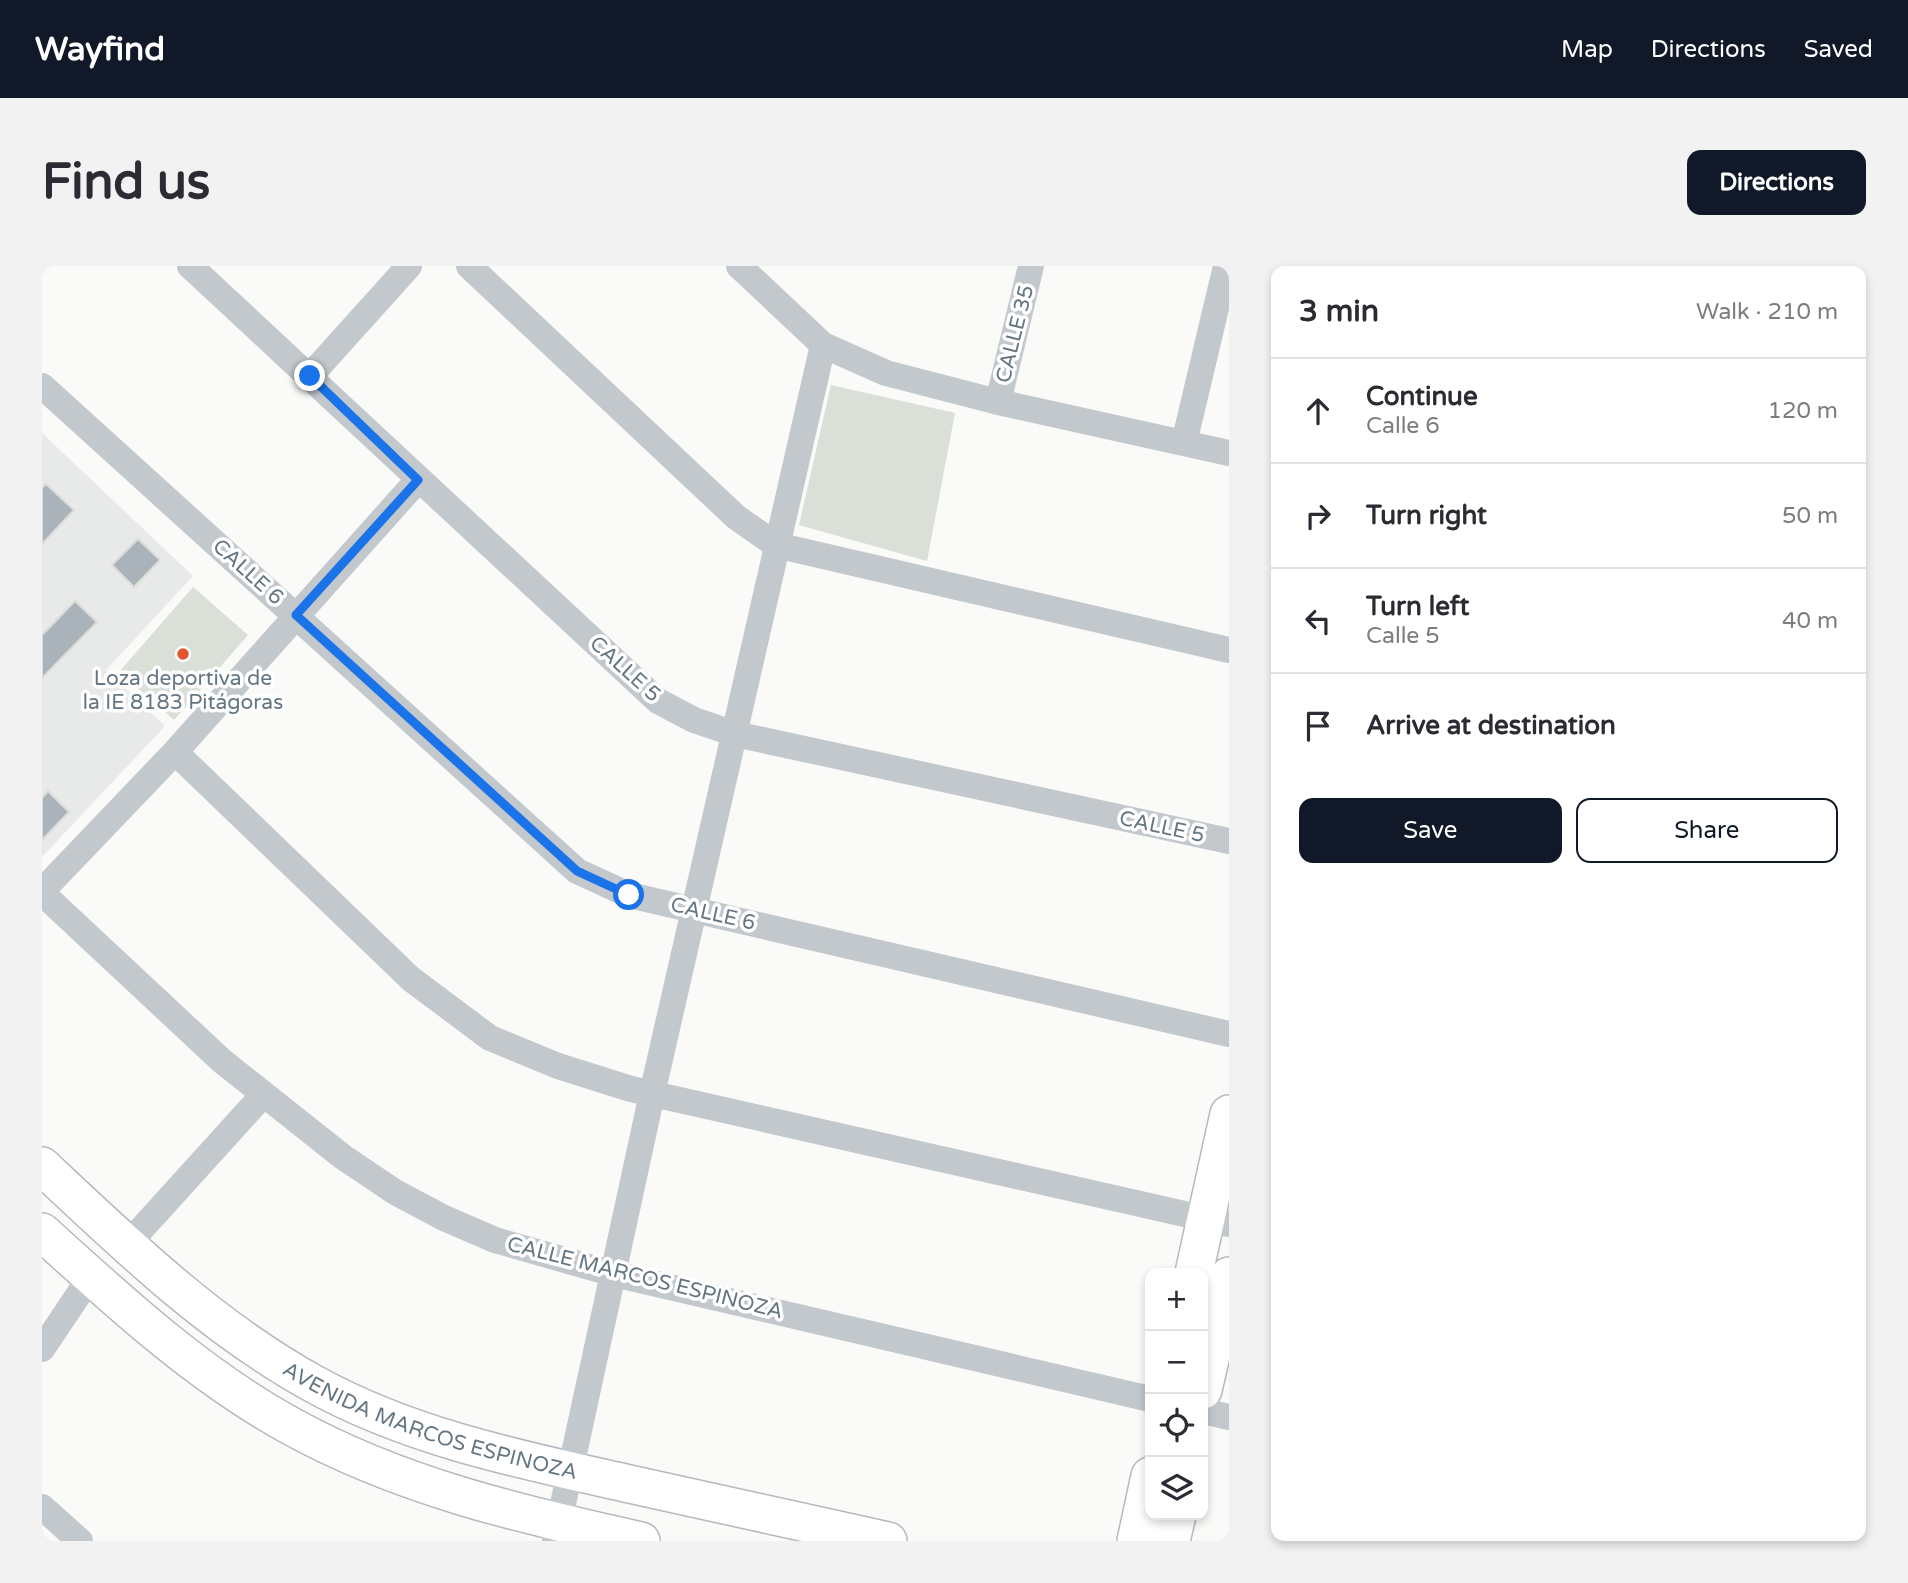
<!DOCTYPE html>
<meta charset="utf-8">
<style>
body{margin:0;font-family:"Varela Round",sans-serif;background:#f2f2f3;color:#2b2b33}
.controls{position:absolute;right:21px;bottom:21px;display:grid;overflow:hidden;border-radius:14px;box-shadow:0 4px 10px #0003}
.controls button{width:63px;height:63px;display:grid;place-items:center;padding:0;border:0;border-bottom:2px solid #e1e1e2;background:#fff;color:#2b2b33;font:35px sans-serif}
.stop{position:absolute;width:21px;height:21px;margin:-16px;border:5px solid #1a73e8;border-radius:50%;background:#fff}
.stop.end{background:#1a73e8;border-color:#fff;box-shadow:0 2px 7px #0008}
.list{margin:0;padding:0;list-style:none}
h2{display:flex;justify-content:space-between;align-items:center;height:91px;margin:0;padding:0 28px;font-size:30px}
h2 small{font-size:23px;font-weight:400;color:#7c7c81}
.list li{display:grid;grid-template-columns:46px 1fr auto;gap:21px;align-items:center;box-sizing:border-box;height:105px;padding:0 28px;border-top:2px solid #e1e1e2}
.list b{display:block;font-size:26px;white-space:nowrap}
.list p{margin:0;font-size:23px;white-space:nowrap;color:#7c7c81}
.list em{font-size:23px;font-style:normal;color:#7c7c81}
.actions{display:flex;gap:14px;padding:21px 28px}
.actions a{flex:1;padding:16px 0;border:2px solid #111827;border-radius:14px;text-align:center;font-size:24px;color:#111827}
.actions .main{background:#111827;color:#fff}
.icon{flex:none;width:38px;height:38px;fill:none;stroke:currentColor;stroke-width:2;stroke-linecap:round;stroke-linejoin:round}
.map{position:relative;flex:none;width:1187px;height:1275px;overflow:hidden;border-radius:14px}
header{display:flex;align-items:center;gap:42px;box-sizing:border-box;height:98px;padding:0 35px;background:#111827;color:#fff}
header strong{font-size:33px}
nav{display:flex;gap:38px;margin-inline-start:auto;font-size:24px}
.intro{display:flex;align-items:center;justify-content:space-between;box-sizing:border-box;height:168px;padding:0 42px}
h1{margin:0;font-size:49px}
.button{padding:18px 32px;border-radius:14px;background:#111827;color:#fff;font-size:24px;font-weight:700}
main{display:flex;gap:42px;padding:0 42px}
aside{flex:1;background:#fff;border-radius:14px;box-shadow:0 4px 10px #0003}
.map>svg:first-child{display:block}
.built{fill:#e8e9e9}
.green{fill:#dadfd7}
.building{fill:#aab3b9;stroke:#dcdcda;stroke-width:2}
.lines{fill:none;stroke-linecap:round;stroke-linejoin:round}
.secondary-casing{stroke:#b3babf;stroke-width:40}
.street{stroke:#c3c8cc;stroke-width:26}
.secondary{stroke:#fff;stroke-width:37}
.route{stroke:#1a73e8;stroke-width:9}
.poi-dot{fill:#e4572e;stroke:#fff;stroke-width:2.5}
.labels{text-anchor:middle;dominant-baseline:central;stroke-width:7;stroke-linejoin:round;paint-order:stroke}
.street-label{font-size:21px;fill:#657683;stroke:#fff}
.poi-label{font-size:21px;fill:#657683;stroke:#fff}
</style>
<header>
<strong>Wayfind</strong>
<nav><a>Map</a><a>Directions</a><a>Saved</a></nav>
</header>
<div class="intro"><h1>Find us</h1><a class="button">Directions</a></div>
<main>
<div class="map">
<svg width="1187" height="1275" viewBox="0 0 1187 1275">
<rect width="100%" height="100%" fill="#fafaf8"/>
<path class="built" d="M0,167L151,310L64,404L123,460L0,591Z"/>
<path class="green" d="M789,119L913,147L885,295L757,259Z
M151,321L206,369L132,454L77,406Z"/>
<path class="building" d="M4,218L32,244L0,278V222Z
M96,273L118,294L92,321L70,299Z
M33,335L55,356L0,412V369Z
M6,525L27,546L0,574V532Z"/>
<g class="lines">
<defs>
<g id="secondary">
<path id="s1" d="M0,900C84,979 170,1062 272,1118C368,1171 476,1193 583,1217C671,1236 758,1256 846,1275"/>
<path d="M0,966C76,1035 156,1109 247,1159C357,1220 477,1248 599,1275"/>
<path d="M1152,1007L1187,848"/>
<path d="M1161,1124L1187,1010"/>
<path d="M1094,1275L1108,1210"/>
<path d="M1129,1275L1135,1249"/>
</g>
</defs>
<use href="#secondary" class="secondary-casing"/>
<path class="street" d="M148,0L616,435L652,454L693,468L1187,575
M427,0L694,251L734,279L1187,384
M697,0L781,79L844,107L956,136L1187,187
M268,110L367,0
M0,120L535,605L587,629L1187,768
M956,136L989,0
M1142,177L1184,0
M133,486L369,713L448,772L516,800L589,823L1187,958
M0,625L133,486L376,214
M0,627L180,795L301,891L353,926L402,952L453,974L572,1008L1108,1133
M85,979L221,829
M0,1083L49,1010
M1161,1145L1187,1151
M0,1241L38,1275
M513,1275L610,828L781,79"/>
<use href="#secondary" class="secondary"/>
</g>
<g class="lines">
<path class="route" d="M268,110L376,214L254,349L535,605L587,629"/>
</g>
<circle class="poi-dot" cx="141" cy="388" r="7"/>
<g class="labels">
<g class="street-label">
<text transform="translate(973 68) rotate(-76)">CALLE 35</text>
<text transform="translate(206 306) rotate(42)">CALLE 6</text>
<text transform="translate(583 403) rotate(42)">CALLE 5</text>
<text transform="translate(1120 561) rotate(12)">CALLE 5</text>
<text transform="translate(671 648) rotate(13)">CALLE 6</text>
<text transform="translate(603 1012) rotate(14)">CALLE MARCOS ESPINOZA</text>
<text stroke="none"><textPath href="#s1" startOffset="472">AVENIDA MARCOS ESPINOZA</textPath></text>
</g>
<g class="poi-label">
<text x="141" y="412">Loza deportiva de<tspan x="141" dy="24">la IE 8183 Pitágoras</tspan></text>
</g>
</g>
</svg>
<div class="controls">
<button>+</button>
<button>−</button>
<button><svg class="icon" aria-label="locate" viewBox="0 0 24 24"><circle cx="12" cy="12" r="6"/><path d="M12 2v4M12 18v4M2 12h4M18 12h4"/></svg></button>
<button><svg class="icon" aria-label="layers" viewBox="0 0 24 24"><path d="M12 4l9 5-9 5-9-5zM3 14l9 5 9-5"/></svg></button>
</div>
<div class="stop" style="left:587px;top:629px"></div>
<div class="stop end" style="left:268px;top:110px"></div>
</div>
<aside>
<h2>3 min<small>Walk · 210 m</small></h2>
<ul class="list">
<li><svg class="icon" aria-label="ahead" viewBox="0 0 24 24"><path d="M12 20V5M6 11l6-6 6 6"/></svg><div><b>Continue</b><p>Calle 6</p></div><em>120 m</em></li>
<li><svg class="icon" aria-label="right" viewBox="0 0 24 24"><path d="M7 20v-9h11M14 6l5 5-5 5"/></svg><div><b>Turn right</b></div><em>50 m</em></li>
<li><svg class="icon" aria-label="left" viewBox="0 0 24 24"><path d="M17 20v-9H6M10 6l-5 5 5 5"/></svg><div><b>Turn left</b><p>Calle 5</p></div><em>40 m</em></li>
<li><svg class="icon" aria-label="arrive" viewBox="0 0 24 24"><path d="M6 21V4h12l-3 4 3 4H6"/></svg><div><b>Arrive at destination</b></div></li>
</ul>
<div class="actions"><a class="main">Save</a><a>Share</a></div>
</aside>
</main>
